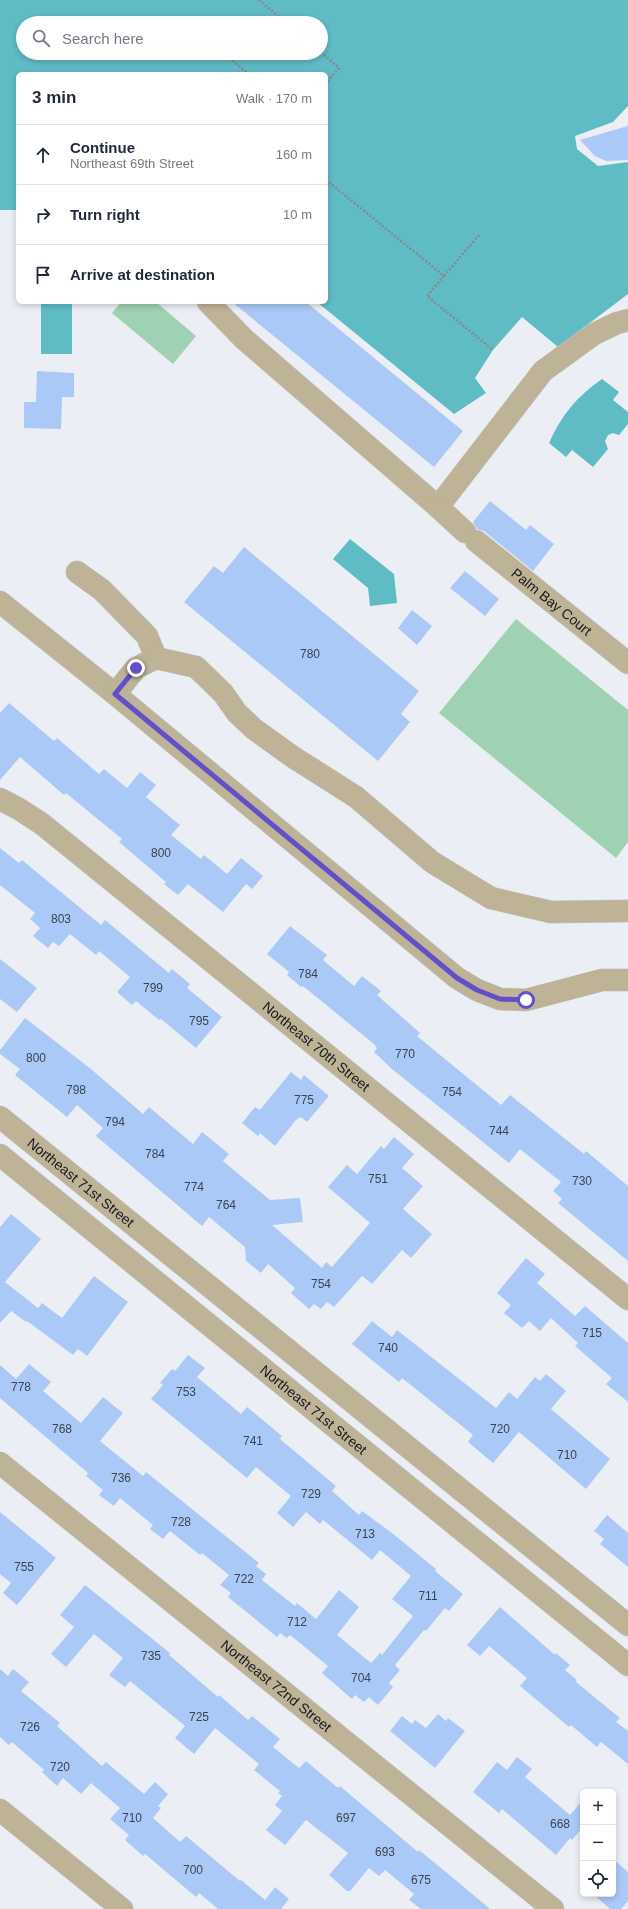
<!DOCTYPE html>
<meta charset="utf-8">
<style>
body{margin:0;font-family:Helvetica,sans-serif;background:#f6f6f7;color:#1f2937}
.controls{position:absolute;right:12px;bottom:12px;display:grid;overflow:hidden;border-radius:6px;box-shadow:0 2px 6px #0003}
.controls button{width:36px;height:36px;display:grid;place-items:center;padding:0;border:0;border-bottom:1px solid #e0e1e3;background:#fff;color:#1f2937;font:20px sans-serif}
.stop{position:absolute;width:12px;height:12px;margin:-9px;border:3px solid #634fc8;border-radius:50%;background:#fff}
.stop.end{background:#634fc8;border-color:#fff;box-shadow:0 1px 4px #0008}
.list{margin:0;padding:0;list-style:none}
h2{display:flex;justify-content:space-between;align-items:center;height:52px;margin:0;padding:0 16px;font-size:17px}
h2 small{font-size:13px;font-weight:400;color:#747a83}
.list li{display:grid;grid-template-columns:26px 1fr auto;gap:12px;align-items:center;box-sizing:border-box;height:60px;padding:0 16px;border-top:1px solid #e0e1e3}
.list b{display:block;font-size:15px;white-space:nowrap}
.list p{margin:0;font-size:13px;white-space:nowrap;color:#747a83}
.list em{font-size:13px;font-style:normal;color:#747a83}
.icon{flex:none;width:22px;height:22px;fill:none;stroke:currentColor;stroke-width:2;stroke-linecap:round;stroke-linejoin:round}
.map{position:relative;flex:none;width:628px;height:1909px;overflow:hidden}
.search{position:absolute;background:#fff;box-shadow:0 2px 6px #0003;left:16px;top:16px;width:312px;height:44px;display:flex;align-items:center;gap:10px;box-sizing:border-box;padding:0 14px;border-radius:22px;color:#747a83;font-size:15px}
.panel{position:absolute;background:#fff;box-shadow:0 2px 6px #0003;left:16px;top:72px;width:312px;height:232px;border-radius:6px}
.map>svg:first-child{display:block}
.green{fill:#9ed2b2}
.water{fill:#5fbcc5;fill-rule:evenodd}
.building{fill:#abc9f6}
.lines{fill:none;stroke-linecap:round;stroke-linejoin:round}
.minor-casing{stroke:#c9cdd2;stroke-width:23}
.path{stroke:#86898d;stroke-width:2.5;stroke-dasharray:2 2;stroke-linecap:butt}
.minor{stroke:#beb297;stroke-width:22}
.route{stroke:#634fc8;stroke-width:5}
.labels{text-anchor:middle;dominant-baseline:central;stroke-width:3.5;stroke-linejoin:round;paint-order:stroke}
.number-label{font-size:12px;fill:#3b4451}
.street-label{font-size:14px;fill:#16181a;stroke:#fff}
</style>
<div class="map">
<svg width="628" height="1909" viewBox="0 0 628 1909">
<rect width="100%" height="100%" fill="#ebeff5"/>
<path class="green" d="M121,302H156L196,336L173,364L112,313Z
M516,619L628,710V842L616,858L439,713Z"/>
<path class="water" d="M0,0H628V106L613,122L575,136L577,149L598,166L628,162V294L558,347L522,317L493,350L475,378L486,393L454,414L317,302H326V74H18V210H0ZM23,23H321V53H23Z
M41,302H72V354H41Z
M602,379L619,392L613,400L628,412V424L619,435L613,433L608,435L605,441L608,449L593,467L572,450L566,457L549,443C561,416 577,396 602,379Z
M350,539L394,574L397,603L370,606L368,588L333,559Z"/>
<path class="building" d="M628,126V160L606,161L595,156L580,140Z
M232,302H306L463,431L434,467Z
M37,371L74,373V397H62L61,429L24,428V402H36Z
M490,501L526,530L530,525L554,544L533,571L484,531L477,529L473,522Z
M244,547L419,691L401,714L410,722L378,761L184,602L214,566L223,573Z
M465,571L499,599L485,616L450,588Z
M412,610L432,626L417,645L398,628Z
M9,703L54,741L57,738L99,774L104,769L127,788L140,772L156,785L146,797L180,825L171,835L201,859L204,855L227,874L241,858L263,876L252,889L246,884L223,912L188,884L178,895L164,884L166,882L119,842L122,839L66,793L64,795L20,757L0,780V713Z
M0,848L19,863L22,860L101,925L105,920L169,973L172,969L190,984L187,988L222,1017L196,1048L161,1019L159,1020L136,1001L132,1005L117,992L130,977L99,951L96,955L70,934L59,946L53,942L48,948L33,936L40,928L30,919L35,913L0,885Z
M290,926L327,955L323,960L354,986L362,976L381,991L377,995L420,1033L417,1036L501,1105L510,1095L584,1154L586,1151L628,1186V1261L558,1203L562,1199L553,1191L561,1182L520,1149L509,1163L392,1069L374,1052L377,1048L374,1044L303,986L301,987L287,975L289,972L267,954Z
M0,959L37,988L17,1012L0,999Z
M25,1018L91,1069L143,1114L149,1107L193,1144L202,1132L229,1154L223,1161L270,1200L300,1198L303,1222L272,1225L322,1268L326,1262L332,1267L370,1223L328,1187L347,1165L357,1174L381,1146L384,1149L394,1137L414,1154L402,1168L423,1186L403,1209L432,1234L411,1258L402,1250L372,1284L362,1276L334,1307L327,1302L321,1309L314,1304L309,1309L291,1293L295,1288L268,1264L261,1273L246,1261L245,1247L209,1217L202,1226L96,1136L103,1128L77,1105L67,1117L15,1075L20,1069L0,1054V1050Z
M291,1072L301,1080L304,1075L329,1096L307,1122L301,1117L296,1120L275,1146L260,1133L258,1136L242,1123L255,1107L260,1110Z
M11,1214L41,1239L5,1282L38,1308L42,1303L62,1318L94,1276L128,1302L87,1356L78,1349L73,1355L27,1321L26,1322L11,1311L0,1323V1227Z
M526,1258L545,1274L537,1283L575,1316L585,1306L628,1343V1402L606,1384L612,1378L575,1346L578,1343L551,1318L540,1331L529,1321L522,1328L504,1313L511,1305L497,1293Z
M372,1321L392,1337L397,1330L496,1408L509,1392L517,1399L535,1377L540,1381L546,1374L566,1391L551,1409L610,1459L586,1489L519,1432L493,1463L468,1442L473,1435L402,1378L399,1382L352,1344Z
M188,1355L205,1368L197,1377L241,1414L247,1407L282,1436L280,1439L336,1486L332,1491L359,1515L362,1511L392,1533L436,1569L435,1571L463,1594L449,1611L445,1608L426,1631L424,1630L395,1665L400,1670L389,1683L393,1687L378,1705L369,1697L364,1702L355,1695L352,1699L322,1673L328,1666L290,1635L287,1638L280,1633L277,1637L228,1597L231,1593L220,1585L229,1575L202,1553L200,1555L170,1531L163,1539L150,1529L153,1525L120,1498L114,1506L99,1495L103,1490L86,1476L88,1473L0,1398V1365L16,1379L29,1364L51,1382L43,1391L81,1423L103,1397L123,1413L100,1441L143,1476L146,1472L259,1563L256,1566L266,1574L262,1580L295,1606L297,1603L316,1619L339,1590L359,1607L337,1635L371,1663L380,1653L382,1655L413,1616L392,1599L411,1576L380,1550L372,1560L323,1520L320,1524L306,1512L293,1527L277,1513L291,1496L256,1467L247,1478L151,1399L163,1385L160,1383L172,1369L175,1371Z
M0,1512L56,1558L17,1605L3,1593L11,1583L0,1574Z
M607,1515L628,1533V1567L600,1544L604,1539L594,1531Z
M85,1585L170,1653L169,1655L218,1697L219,1695L248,1720L252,1716L280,1739L273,1747L299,1768L306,1761L338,1788L340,1786L418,1852L419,1850L458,1882L490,1909H421L409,1900L414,1894L385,1870L379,1876L369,1868L350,1891H347L329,1875L348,1853L306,1820L285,1845L266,1830L282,1811L275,1805L282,1796L278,1793L280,1791L254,1770L259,1764L215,1728L194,1754L175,1738L185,1726L130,1681L125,1687L109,1675L123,1658L94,1634L66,1667L51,1654L74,1627L60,1615Z
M500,1607L555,1655L556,1653L570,1665L565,1670L577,1680L576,1682L620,1718L616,1722L628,1731V1764L601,1742L597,1747L571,1725L569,1727L520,1686L527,1678L489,1646L480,1656L467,1645Z
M0,1669L8,1676L13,1669L29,1682L21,1691L60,1723L57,1726L102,1766L106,1762L144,1794L155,1782L168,1794L158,1806L161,1808L153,1818L180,1842L186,1836L240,1881L241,1880L265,1900L275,1887L289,1899L281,1909H218L199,1893L196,1897L145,1854L143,1856L125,1840L129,1835L110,1819L120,1808L91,1783L81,1794L63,1778L57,1786L42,1772L44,1770L12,1742L9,1745L0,1737Z
M438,1714L446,1721L448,1718L465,1731L435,1768L390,1731L402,1716L412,1724L415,1720L426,1728Z
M517,1757L532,1769L525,1777L570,1815L583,1800V1827L572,1840L570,1838L556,1855L502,1809L499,1813L473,1792L497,1762L507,1770Z
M613,1859L628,1872V1901L621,1909H610L593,1894H613Z"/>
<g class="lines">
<defs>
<g id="minor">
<path d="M208,302L244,339L438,507L543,371L594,334L617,323L628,320"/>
<path d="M438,507L465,532"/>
<path id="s1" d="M476,541L628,663"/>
<path d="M77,572L102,590L147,636L156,658"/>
<path d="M0,602L115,694L457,978L477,990L500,999L526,1000L602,980H628"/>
<path d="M115,694L136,668L156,658L196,667L223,693L237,713L254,729L293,757L356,797L432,862L491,898L551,912L628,911"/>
<path id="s2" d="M0,799L19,809L42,824L628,1299"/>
<path id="s3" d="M0,1117L628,1625"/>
<path id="s4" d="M0,1155L628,1665"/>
<path id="s5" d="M0,1463L553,1909"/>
<path d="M0,1810L122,1909"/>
</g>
</defs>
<use href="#minor" class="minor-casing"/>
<path class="path" d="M259,0L286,23
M321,52L339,68L326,83
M223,53L249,74
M326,180L444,276L427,296L493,350
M444,276L480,234"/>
<use href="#minor" class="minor"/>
</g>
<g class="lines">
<path class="route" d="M136,668L115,694L457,978L477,990L500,999L526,1000"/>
</g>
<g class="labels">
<g class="number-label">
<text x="310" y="654">780</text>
<text x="161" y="853">800</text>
<text x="61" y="919">803</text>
<text x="308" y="974">784</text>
<text x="153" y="988">799</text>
<text x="199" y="1021">795</text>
<text x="405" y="1054">770</text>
<text x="36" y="1058">800</text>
<text x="76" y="1090">798</text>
<text x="452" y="1092">754</text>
<text x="304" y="1100">775</text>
<text x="115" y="1122">794</text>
<text x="499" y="1131">744</text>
<text x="155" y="1154">784</text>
<text x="378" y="1179">751</text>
<text x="582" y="1181">730</text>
<text x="194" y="1187">774</text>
<text x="226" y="1205">764</text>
<text x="321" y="1284">754</text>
<text x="592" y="1333">715</text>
<text x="388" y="1348">740</text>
<text x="21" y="1387">778</text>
<text x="186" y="1392">753</text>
<text x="62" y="1429">768</text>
<text x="500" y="1429">720</text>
<text x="253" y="1441">741</text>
<text x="567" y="1455">710</text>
<text x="121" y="1478">736</text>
<text x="311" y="1494">729</text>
<text x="181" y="1522">728</text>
<text x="365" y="1534">713</text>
<text x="24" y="1567">755</text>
<text x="244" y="1579">722</text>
<text x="428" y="1596">711</text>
<text x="297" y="1622">712</text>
<text x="151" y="1656">735</text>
<text x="361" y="1678">704</text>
<text x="199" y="1717">725</text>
<text x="30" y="1727">726</text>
<text x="60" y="1767">720</text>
<text x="132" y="1818">710</text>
<text x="346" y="1818">697</text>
<text x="560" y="1824">668</text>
<text x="385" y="1852">693</text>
<text x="193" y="1870">700</text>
<text x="421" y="1880">675</text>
</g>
<g class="street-label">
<text stroke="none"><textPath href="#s1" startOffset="97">Palm Bay Court</textPath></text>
<text stroke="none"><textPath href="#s2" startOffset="402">Northeast 70th Street</textPath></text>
<text stroke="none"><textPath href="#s3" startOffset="104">Northeast 71st Street</textPath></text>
<text stroke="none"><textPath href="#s4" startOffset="404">Northeast 71st Street</textPath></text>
<text stroke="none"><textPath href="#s5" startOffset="355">Northeast 72nd Street</textPath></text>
</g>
</g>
</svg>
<div class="controls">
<button>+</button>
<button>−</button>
<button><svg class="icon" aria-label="locate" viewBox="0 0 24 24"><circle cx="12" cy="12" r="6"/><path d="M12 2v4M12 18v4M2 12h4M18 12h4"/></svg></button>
</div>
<div class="stop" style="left:526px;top:1000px"></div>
<div class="stop end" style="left:136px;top:668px"></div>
<div class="search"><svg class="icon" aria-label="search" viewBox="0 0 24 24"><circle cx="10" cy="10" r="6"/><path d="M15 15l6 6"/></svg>Search here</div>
<section class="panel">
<h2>3 min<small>Walk · 170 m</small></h2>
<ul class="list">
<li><svg class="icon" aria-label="ahead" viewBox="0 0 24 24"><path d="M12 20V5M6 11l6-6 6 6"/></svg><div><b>Continue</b><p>Northeast 69th Street</p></div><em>160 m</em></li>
<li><svg class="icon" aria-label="right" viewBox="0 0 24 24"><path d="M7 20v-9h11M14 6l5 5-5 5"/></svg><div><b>Turn right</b></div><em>10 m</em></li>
<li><svg class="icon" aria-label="arrive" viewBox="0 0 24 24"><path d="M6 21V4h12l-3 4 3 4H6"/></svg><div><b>Arrive at destination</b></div></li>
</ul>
</section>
</div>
